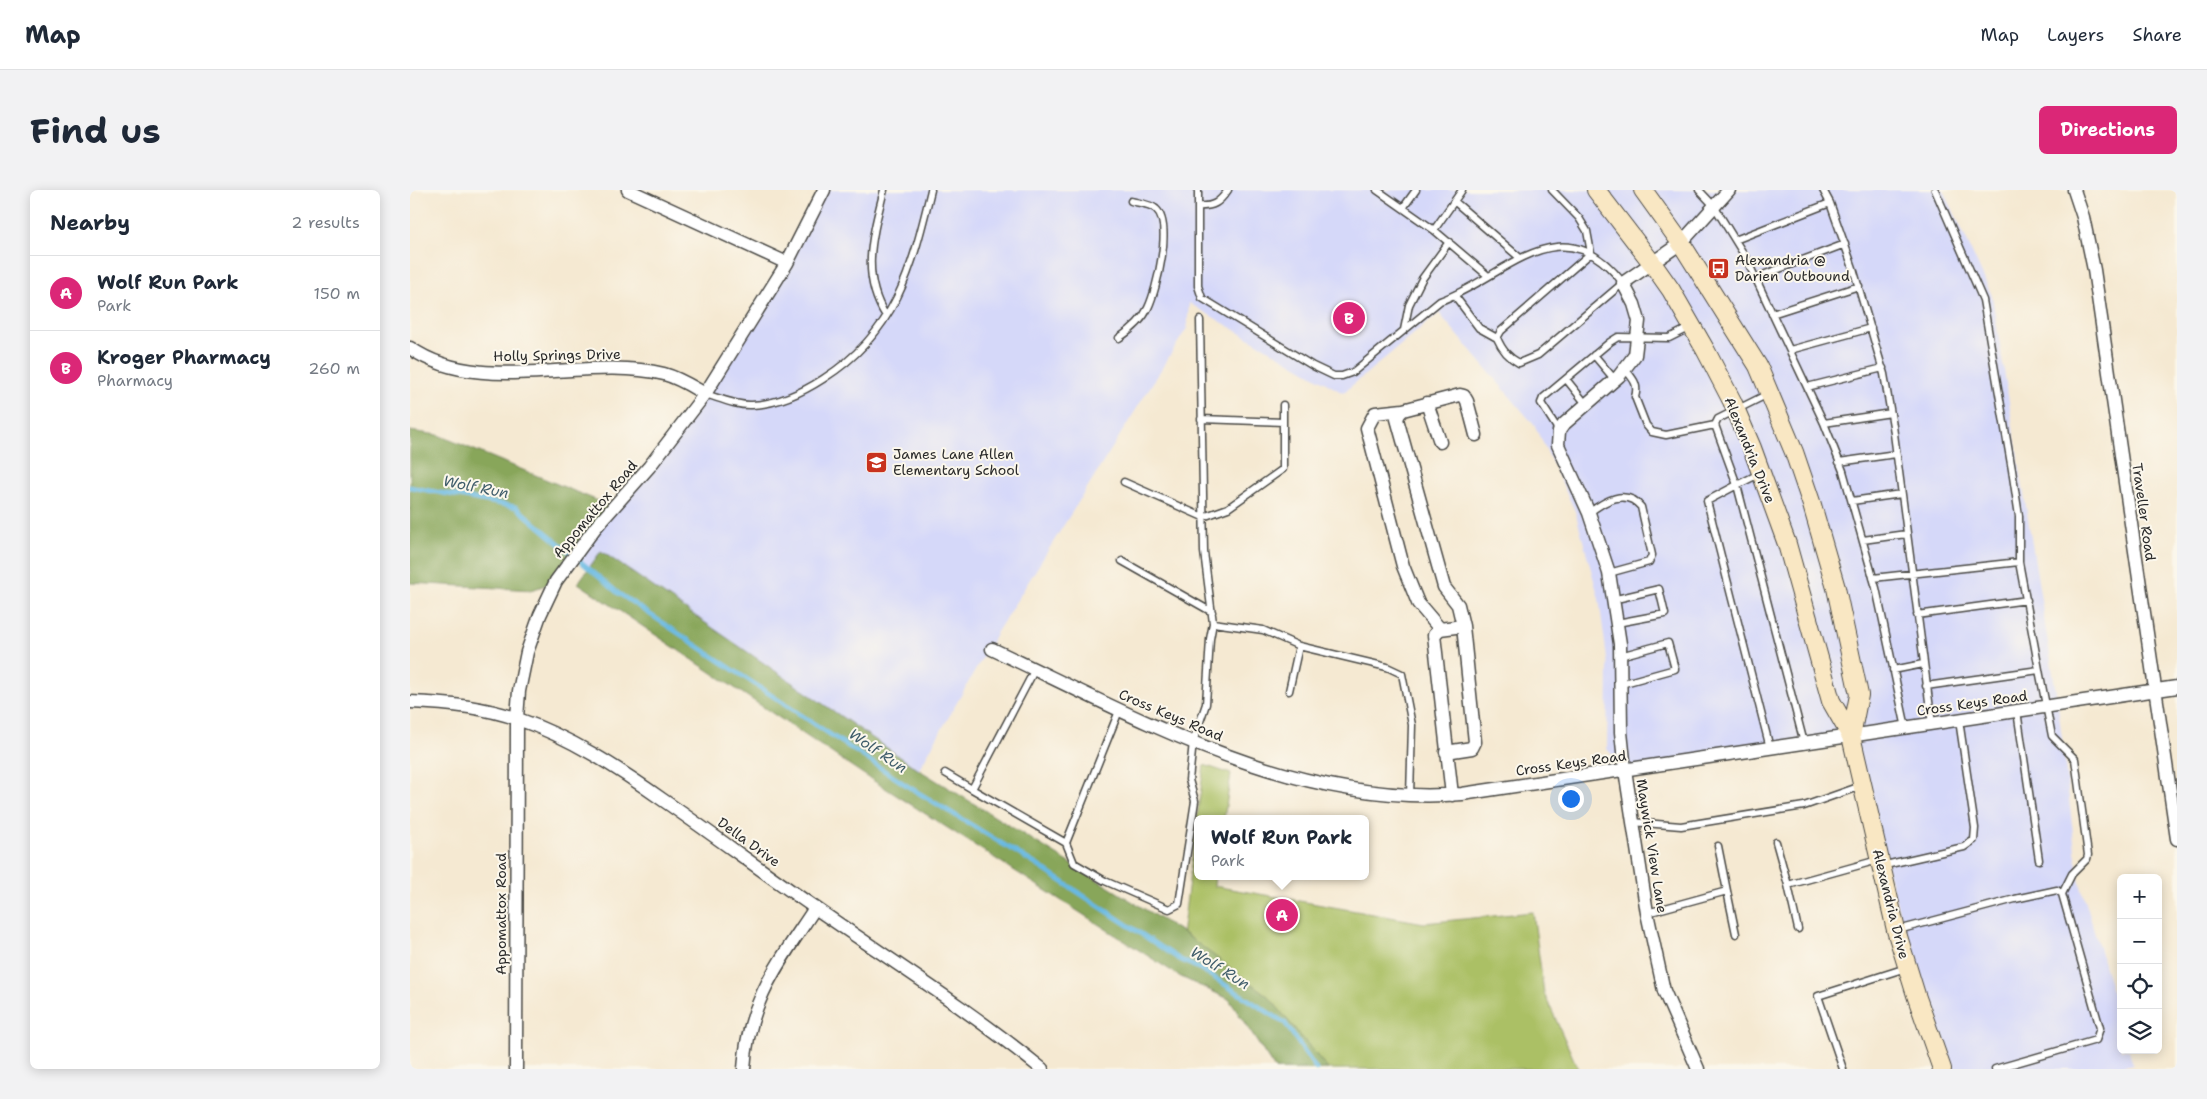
<!DOCTYPE html>
<meta charset="utf-8">
<style>
body{margin:0;font-family:"Shantell Sans",sans-serif;background:#f2f2f3;color:#1f2937}
.controls{position:absolute;right:15px;bottom:15px;display:grid;overflow:hidden;border-radius:8px;box-shadow:0 2px 12px #0003}
.controls button{width:45px;height:45px;display:grid;place-items:center;padding:0;border:0;border-bottom:1px solid #e0e1e3;background:#fff;color:#1f2937;font:25px sans-serif}
.you{position:absolute;left:1160px;top:608px;width:18px;height:18px;margin:-12px;border:4px solid #fff;border-radius:50%;background:#1a73e8;box-shadow:0 0 0 8px #1a73e833}
.badge{display:grid;place-items:center;width:32px;height:32px;border-radius:50%;background:#db2777;color:#fff;font-size:16px;font-weight:700}
.pin{position:absolute;translate:-50% -50%;border:2px solid #fff;box-shadow:0 1px 5px #0006}
.popup{position:absolute;left:784px;top:625px;width:175px;height:65px;box-sizing:border-box;display:grid;place-content:center;border-radius:8px;background:#fff;filter:drop-shadow(0 1px 4px #0005);font-size:16px;white-space:nowrap;color:#747a83}
.popup b{font-size:19px;color:#1f2937}
.popup::after{content:'';position:absolute;left:50%;top:100%;margin-left:-10px;border:10px solid transparent;border-top-color:#fff}
.list{margin:0;padding:0;list-style:none}
h2{display:flex;justify-content:space-between;align-items:center;height:65px;margin:0;padding:0 20px;font-size:21px}
h2 small{font-size:16px;font-weight:400;color:#747a83}
.list li{display:grid;grid-template-columns:32px 1fr auto;gap:15px;align-items:center;box-sizing:border-box;height:75px;padding:0 20px;border-top:1px solid #e0e1e3}
.list b{display:block;font-size:19px;white-space:nowrap}
.list p{margin:0;font-size:16px;white-space:nowrap;color:#747a83}
.list em{font-size:16px;font-style:normal;color:#747a83}
.icon{flex:none;width:28px;height:28px;fill:none;stroke:currentColor;stroke-width:2;stroke-linecap:round;stroke-linejoin:round}
.map{position:relative;flex:none;width:1767px;height:879px;overflow:hidden;border-radius:8px}
header{display:flex;align-items:center;gap:30px;box-sizing:border-box;height:70px;padding:0 25px;background:#fff;border-bottom:1px solid #e0e1e3}
header strong{font-size:24px}
nav{display:flex;gap:28px;margin-inline-start:auto;font-size:18px}
.intro{display:flex;align-items:center;justify-content:space-between;box-sizing:border-box;height:120px;padding:0 30px}
h1{margin:0;font-size:35px}
.button{padding:12px 22px;border-radius:8px;background:#db2777;color:#fff;font-size:18px;font-weight:700}
main{display:flex;gap:30px;padding:0 30px}
aside{flex:1;background:#fff;border-radius:8px;box-shadow:0 2px 12px #0003}
.map>svg:first-child{display:block}
.built{fill:#d5d8f9}
.green{fill:#abc065;stroke:#6b7648}
.forest{fill:#88a65a;stroke:#5a6842}
.lines{fill:none;stroke-linecap:round;stroke-linejoin:round}
.stream{stroke:#67b9e3;stroke-width:4.5}
.lane-casing{stroke:#494844;stroke-width:9}
.street-casing{stroke:#494844;stroke-width:15}
.secondary-casing{stroke:#494844;stroke-width:20}
.lane{stroke:#fff;stroke-width:6}
.street{stroke:#fff;stroke-width:12}
.secondary{stroke:#f9e7c3;stroke-width:18}
.labels{text-anchor:middle;dominant-baseline:central;stroke-width:4;stroke-linejoin:round;paint-order:stroke}
.poi-label{font-size:14px;fill:#2b2b2b;stroke:#fbf7ec;text-anchor:start}
.street-label{font-size:14px;fill:#2b2b2b;stroke:#fbf7ec}
.water-label{font-size:15px;font-style:italic;fill:#405d6b;stroke:#fbf7ec}
</style>
<header>
<strong>Map</strong>
<nav><a>Map</a><a>Layers</a><a>Share</a></nav>
</header>
<div class="intro"><h1>Find us</h1><a class="button">Directions</a></div>
<main>
<aside>
<h2>Nearby<small>2 results</small></h2>
<ul class="list">
<li><span class="badge">A</span><div><b>Wolf Run Park</b><p>Park</p></div><em>150 m</em></li>
<li><span class="badge">B</span><div><b>Kroger Pharmacy</b><p>Pharmacy</p></div><em>260 m</em></li>
</ul>
</aside>
<div class="map">
<svg width="1767" height="879" viewBox="0 0 1767 879">
<rect width="100%" height="100%" fill="#fbf7ec"/>
<filter id="ink" filterUnits="userSpaceOnUse"><feTurbulence type="fractalNoise" baseFrequency=".02" numOctaves="2"/><feDisplacementMap in="SourceGraphic" scale="10" xChannelSelector="R" yChannelSelector="G"/><feConvolveMatrix kernelMatrix="1 2 1 2 8 2 1 2 1" color-interpolation-filters="sRGB"/></filter>
<filter id="wash" filterUnits="userSpaceOnUse"><feTurbulence type="fractalNoise" baseFrequency=".0096" numOctaves="4" result="noise"/><feDisplacementMap in="SourceGraphic" scale="20" xChannelSelector="R" yChannelSelector="G"/><feGaussianBlur stdDeviation="1.12" result="paint"/><feColorMatrix in="noise" values="0 0 0 0 0 0 0 0 0 0 0 0 0 0 0 0 0 1.4 0 .05"/><feComposite in="paint" operator="in"/></filter>
<g filter="url(#wash)">
<rect width="100%" height="100%" fill="#f5e9d2"/>
<path class="built" d="M414,0H1534L1582,106L1648,515L1668,686L1711,832V860H1719L1723,874L1699,879H1532L1441,546L1215,580L1197,559L1198,476L1189,409L1165,321L1125,236L1029,123L933,203L779,113L777,138L587,442L499,597L208,403L163,365L295,204Z"/>
<path class="green" d="M794,575L821,584L814,629H788V686H805L804,696L1014,733L1123,722L1134,803L1168,879H865L819,809L771,787L769,769Z"/>
<path class="forest" d="M0,241L28,245L203,317L146,391L122,400L0,393Z
M191,361L506,578L775,744L858,806L918,879H865L819,809L771,787L453,584L168,393Z"/>
<g class="lines">
<path class="stream" d="M0,297L106,317L208,403L499,597L627,675L769,769L792,780L875,833L906,879"/>
</g>
</g>
<g filter="url(#ink)">
<g class="lines">
<defs>
<path id="lane" d="M474,0C463,44 450,85 476,126
M788,0V96L792,108L903,176L924,186H932L943,182L1030,111C1095,88 1151,12 1213,93L1128,165L1109,173C1098,167 1092,160 1087,148L1069,138L1045,106
M967,0L1024,40L1077,85
M1289,0L1304,16L1336,68L1414,233L1433,281L1466,398L1496,538
M1413,0L1420,13L1443,78L1474,184L1483,236L1522,534
M1525,0L1573,110L1602,280L1609,326V372L1630,485L1642,546L1665,569L1678,665L1677,669L1662,684L1652,704
M1044,11L1110,68
M788,16C803,17 809,13 818,0
M993,18L1006,0
M1024,40L1052,0
M1325,50L1420,13
M1345,88L1435,54
M1362,124L1449,96
M790,130L794,362L803,433
M994,140L999,115L1012,89L1039,52
M709,148C721,140 732,131 738,118C747,99 763,34 746,19C741,14 728,13 721,11
M1087,148L1091,141L1181,63L1177,41L1169,28L1142,0
M1380,160L1461,138
M1184,165L1205,190
M1215,179C1223,189 1229,194 1225,207L1236,235L1242,242L1256,245L1305,235
M1156,189L1176,214
M1397,197L1473,178
M295,204C309,208 327,216 342,215C367,214 393,202 413,189C486,143 502,79 521,0
M1358,204L1308,229L1305,235L1327,295L1297,311L1360,558
M791,229L873,232
M1414,233L1481,223
M1149,241L1131,213L1133,208L1200,152L1208,147L1259,148L1281,137
M1429,272L1486,264
M1349,284L1327,295L1394,553
M714,292L793,327L818,318L873,279V215
M1442,311L1491,304
M1179,323C1194,311 1216,298 1231,317L1242,365L1239,372L1199,383
M1453,350L1496,344
M712,371L802,422
M1463,388L1609,372
M1202,410L1249,399L1255,424L1207,433
M1507,425L1617,410
M1210,466L1258,453L1265,479L1211,494
M1483,480L1513,474
M1516,496L1629,480
M879,501L889,456
M709,521L656,653L664,673L695,691L759,719L769,714L785,611L779,590L783,552L796,514L800,449L803,433L853,440L889,456L977,477L992,484L1002,535L1000,606
M1607,521L1629,670
M535,583L562,599L625,479
M562,599L656,653
M1222,632L1271,636L1394,616L1451,596
M1366,652L1378,695
M1308,656L1317,701
M1471,676L1554,657L1564,650L1565,638L1549,530
M1237,723L1317,701L1326,744
M1388,739L1378,695L1468,670
M1488,740L1605,709L1647,700L1652,704L1690,838L1686,850L1585,879
M1433,879L1408,806L1496,778"/>
<path id="street" d="M218,0L377,73
M1664,0L1673,27L1684,80L1767,649
M0,158C72,208 173,164 254,184C269,188 281,196 295,204
M1017,213L1030,252
M993,220L965,223L957,238L993,376L1008,413L1030,439
M582,459C729,528 884,618 1052,604L1767,497
M0,512C36,513 74,517 108,529C160,547 208,578 253,610C304,645 353,682 404,717C480,770 560,820 632,879
M1036,562L1062,558L1065,552L1053,436
M1042,605L1024,445L1030,439L1053,436L1048,415L1034,397L987,229L989,224L993,220L1050,205L1054,206L1057,211L1066,245
M106,879L107,528L109,501L117,462L130,425L146,391L185,338L239,277L295,204L377,73L414,0
M334,879C338,810 369,773 405,718
M1288,879L1254,801L1237,723L1215,580L1211,542L1210,454L1199,383L1179,323L1148,255L1149,241L1154,234L1209,186L1225,165L1229,131L1224,114L1213,93L1271,53L1319,0"/>
<path id="secondary" d="M1186,0L1242,73L1261,100L1296,161L1322,211L1342,258L1377,354L1421,511L1441,546L1486,740L1506,805L1532,879
M1233,0L1271,53L1348,176L1384,262L1402,315L1426,398L1449,505L1441,546"/>
</defs>
<use href="#lane" class="lane-casing"/>
<use href="#street" class="street-casing"/>
<use href="#secondary" class="secondary-casing"/>
<use href="#lane" class="lane"/>
<use href="#street" class="street"/>
<use href="#secondary" class="secondary"/>
</g>
</g>
<defs>
<symbol id="bus-square" viewBox="-11 -11 22 22"><rect x="-9" y="-9" width="18" height="18" rx="4" fill="#c8321e" stroke="#fbf7ec"/><path d="M-5-6H5V4H4V6H2V4H-2V6H-4V4H-5ZM-3.5-4V0h7V-4ZM-3.5 1.2v1.5H-2V1.2ZM2 1.2v1.5H3.5V1.2Z" fill="#fff"/></symbol>
<symbol id="school-square" viewBox="-11 -11 22 22"><rect x="-9" y="-9" width="18" height="18" rx="4" fill="#c8321e" stroke="#fbf7ec"/><path d="M0-5L7-2L0 1L-7-2ZM-4 1L0 2.5L4 1V4Q0 6-4 4Z" fill="#fff"/></symbol>
</defs>
<g fill-rule="evenodd">
<use href="#bus-square" x="1296" y="66" width="25" height="25"/>
<use href="#school-square" x="454" y="260" width="25" height="25"/>
</g>
<g class="labels">
<g class="poi-label">
<text x="1325" y="70">Alexandria @<tspan x="1325" dy="16">Darien Outbound</tspan></text>
<text x="483" y="264">James Lane Allen<tspan x="483" dy="16">Elementary School</tspan></text>
</g>
<g class="street-label">
<text transform="translate(147 165) rotate(-1)">Holly Springs Drive</text>
<text transform="translate(1340 260) rotate(68)">Alexandria Drive</text>
<text transform="translate(185 319) rotate(-50)">Appomattox Road</text>
<text transform="translate(1734 322) rotate(82)">Traveller Road</text>
<text transform="translate(1562 513) rotate(-8)">Cross Keys Road</text>
<text transform="translate(761 525) rotate(23)">Cross Keys Road</text>
<text transform="translate(1161 573) rotate(-8)">Cross Keys Road</text>
<text transform="translate(339 652) rotate(36)">Della Drive</text>
<text transform="translate(1242 656) rotate(81)">Maywick View Lane</text>
<text transform="translate(1481 714) rotate(76)">Alexandria Drive</text>
<text transform="translate(91 724) rotate(-90)">Appomattox Road</text>
</g>
<g class="water-label">
<text transform="translate(66 297) rotate(11)">Wolf Run</text>
<text transform="translate(468 561) rotate(34)">Wolf Run</text>
<text transform="translate(810 778) rotate(32)">Wolf Run</text>
</g>
</g>
</svg>
<div class="controls">
<button>+</button>
<button>−</button>
<button><svg class="icon" aria-label="locate" viewBox="0 0 24 24"><circle cx="12" cy="12" r="6"/><path d="M12 2v4M12 18v4M2 12h4M18 12h4"/></svg></button>
<button><svg class="icon" aria-label="layers" viewBox="0 0 24 24"><path d="M12 4l9 5-9 5-9-5zM3 14l9 5 9-5"/></svg></button>
</div>
<div class="you"></div>
<div class="pin badge" style="left:872px;top:725px">A</div>
<div class="popup"><b>Wolf Run Park</b>Park</div>
<div class="pin badge" style="left:939px;top:128px">B</div>
</div>
</main>
